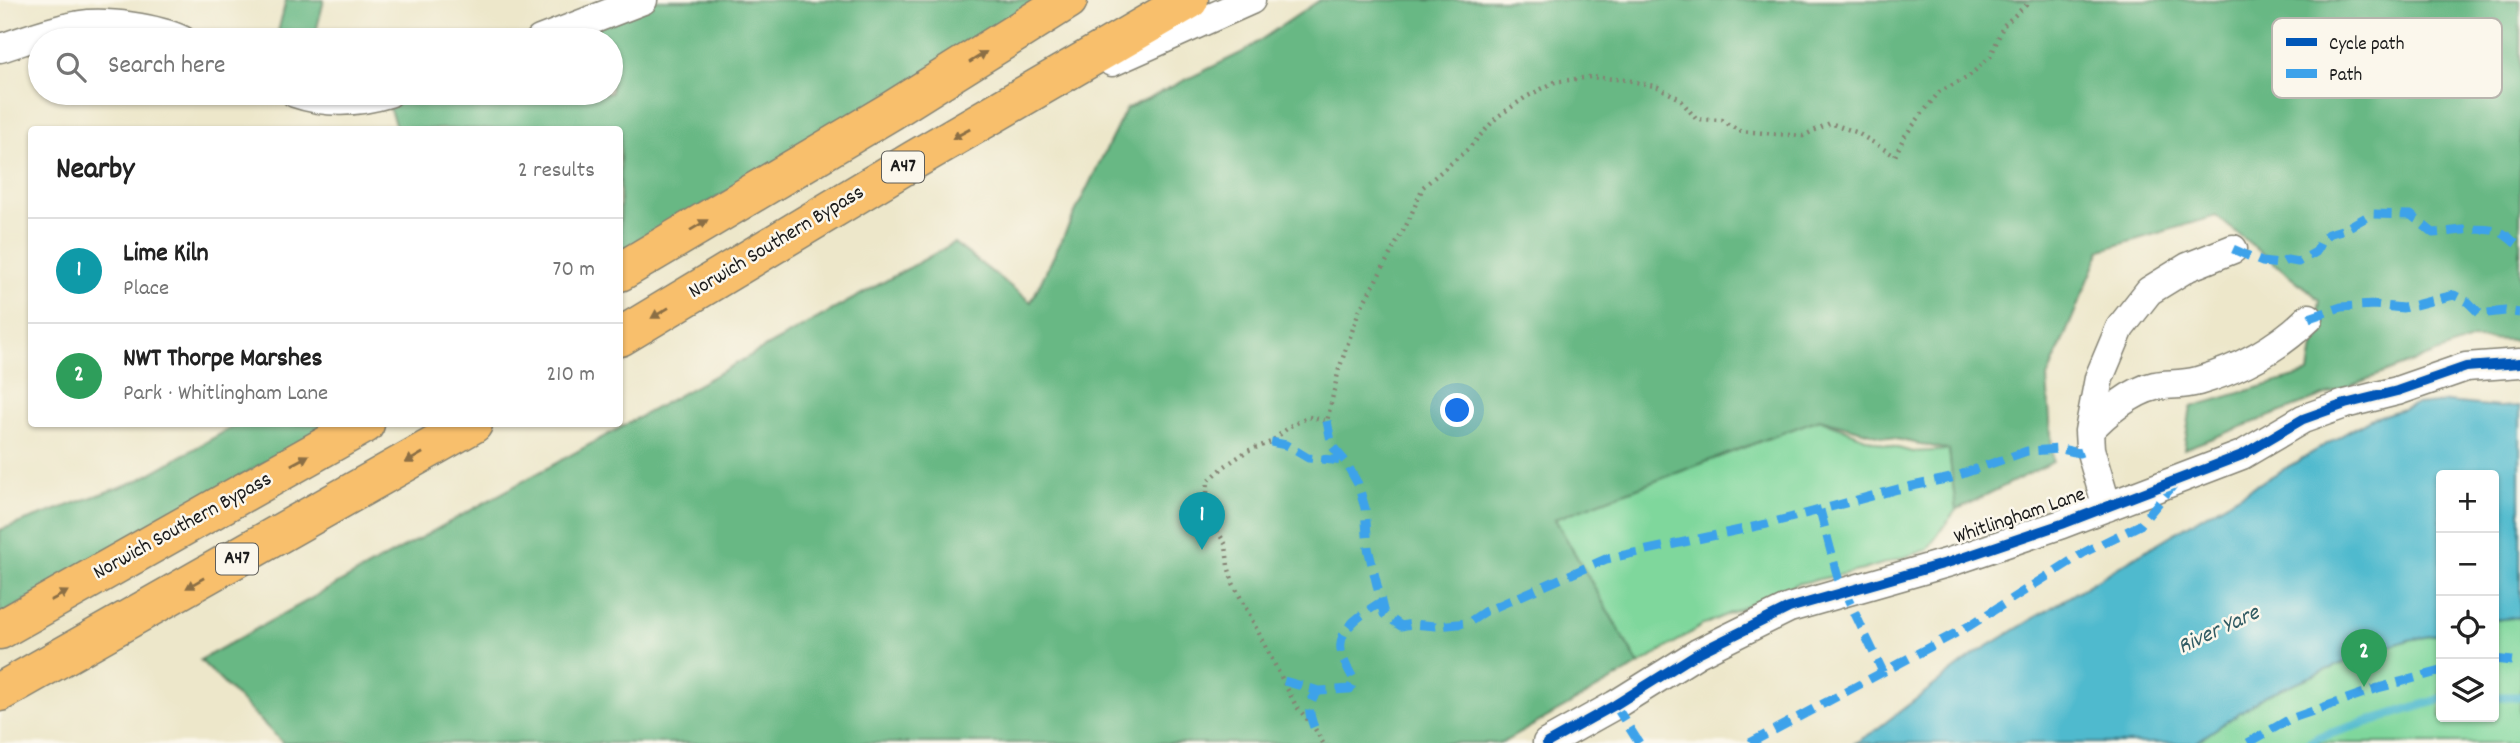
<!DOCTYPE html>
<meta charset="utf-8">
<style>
body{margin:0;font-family:Dekko,sans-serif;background:#f6f6f6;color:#222}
.controls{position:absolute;right:21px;bottom:21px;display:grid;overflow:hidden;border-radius:7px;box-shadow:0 2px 5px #0004}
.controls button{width:63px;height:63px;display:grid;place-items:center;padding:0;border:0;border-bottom:2px solid #e0e0e0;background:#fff;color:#222;font:35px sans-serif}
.you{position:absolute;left:1458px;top:411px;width:24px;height:24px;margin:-18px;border:5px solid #fff;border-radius:50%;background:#1a73e8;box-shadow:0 0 0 10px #1a73e833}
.badge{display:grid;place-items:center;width:46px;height:46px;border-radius:50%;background:#d93025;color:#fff;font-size:23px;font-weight:700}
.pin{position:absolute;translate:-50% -58px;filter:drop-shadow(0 2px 4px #0008)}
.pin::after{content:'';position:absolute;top:37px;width:24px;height:21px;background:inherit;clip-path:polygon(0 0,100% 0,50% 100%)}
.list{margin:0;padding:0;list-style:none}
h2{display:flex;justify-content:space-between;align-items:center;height:91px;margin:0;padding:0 28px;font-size:30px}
h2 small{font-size:23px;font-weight:400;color:#767676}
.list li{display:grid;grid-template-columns:46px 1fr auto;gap:21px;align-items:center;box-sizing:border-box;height:105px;padding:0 28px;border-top:2px solid #e0e0e0}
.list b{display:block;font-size:26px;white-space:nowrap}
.list p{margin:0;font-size:23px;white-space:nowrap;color:#767676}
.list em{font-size:23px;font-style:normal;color:#767676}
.icon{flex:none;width:38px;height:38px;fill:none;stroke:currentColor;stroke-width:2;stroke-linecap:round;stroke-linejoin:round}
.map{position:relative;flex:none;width:2520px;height:743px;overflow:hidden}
.search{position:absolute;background:#fff;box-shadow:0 2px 5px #0004;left:28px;top:28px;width:595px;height:77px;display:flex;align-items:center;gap:18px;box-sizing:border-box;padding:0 24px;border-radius:38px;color:#767676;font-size:26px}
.panel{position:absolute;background:#fff;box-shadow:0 2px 5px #0004;left:28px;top:126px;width:595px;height:301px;border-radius:7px}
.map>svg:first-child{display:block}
.green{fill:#7fd79c;stroke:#4e7a5c;stroke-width:2}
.forest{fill:#67b884;stroke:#426a50;stroke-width:2}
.water{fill:#50bace;stroke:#366b75;stroke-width:2}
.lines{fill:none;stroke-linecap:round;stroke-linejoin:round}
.stream{stroke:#50bace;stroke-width:9}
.minor-casing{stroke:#848273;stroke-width:31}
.highway-casing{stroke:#848273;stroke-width:41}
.path{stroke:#848273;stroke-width:4.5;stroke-dasharray:2 5;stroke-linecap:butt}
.minor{stroke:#fff;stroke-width:28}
.highway{stroke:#f8bf6c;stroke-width:38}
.quiet{stroke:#3da2ea;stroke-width:9;stroke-dasharray:18 9;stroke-linecap:butt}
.cycleway-casing{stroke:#fbf7ec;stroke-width:15}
.cycleway{stroke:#0057b8;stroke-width:10}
.oneway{fill:#8a6e44}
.labels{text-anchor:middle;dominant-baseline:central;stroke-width:5;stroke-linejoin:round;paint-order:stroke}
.shield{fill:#fbf7ec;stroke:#5f5e5a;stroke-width:2}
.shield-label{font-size:19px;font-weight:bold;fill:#1c1c1c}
.street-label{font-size:21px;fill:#1c1c1c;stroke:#fbf7ec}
.water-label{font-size:23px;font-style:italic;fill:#315b63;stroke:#fbf7ec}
.key{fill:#fbf7ec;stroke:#b8b5ae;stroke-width:2}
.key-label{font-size:19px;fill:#1c1c1c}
</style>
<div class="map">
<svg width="2520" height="743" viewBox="0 0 2520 743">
<rect width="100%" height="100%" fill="#fbf7ec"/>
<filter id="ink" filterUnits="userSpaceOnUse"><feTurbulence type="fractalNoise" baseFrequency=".0143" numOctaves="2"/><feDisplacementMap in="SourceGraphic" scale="14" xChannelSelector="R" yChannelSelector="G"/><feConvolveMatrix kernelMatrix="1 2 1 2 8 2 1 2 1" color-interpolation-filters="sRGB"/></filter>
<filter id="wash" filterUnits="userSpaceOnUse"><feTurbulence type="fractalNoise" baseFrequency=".00686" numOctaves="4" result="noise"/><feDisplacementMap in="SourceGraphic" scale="28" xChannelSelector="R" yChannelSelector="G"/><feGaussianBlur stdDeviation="1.57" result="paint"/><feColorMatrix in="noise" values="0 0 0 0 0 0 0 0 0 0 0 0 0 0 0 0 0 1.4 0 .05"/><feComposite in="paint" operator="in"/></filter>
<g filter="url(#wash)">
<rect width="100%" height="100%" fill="#ede7ca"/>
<path class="green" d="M1819,419L1873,441L1912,452L1949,450L1956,510L1927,550L1863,570L1796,584L1703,625L1639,665L1554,519Z
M2520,617V743H2195L2264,696L2338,665L2408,640L2441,634V717H2494V620Z"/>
<path class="forest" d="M286,0H324L314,40H276Z
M643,0H1047L620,256V130L397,129L384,94L390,93H611V40H540Z
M1320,0H2520V340L2473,339L2184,449L2191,407L2309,373L2320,300L2216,216L2101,250L2047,378L2053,462L1956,510L1949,450L1881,436L1819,419L1555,519L1639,665L1502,743H283L200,660L954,243L1031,302L1126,109L1241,53Z
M238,424H331L0,616V530L137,481Z"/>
<path class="water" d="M2447,402L2499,407L2520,406V617L2494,620V475H2441V634L2408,640L2338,665L2264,696L2195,743H1855L1873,732L1975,654L2176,532L2370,419L2416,405Z"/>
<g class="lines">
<path class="stream" d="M2494,697H2520
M2310,743L2319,737L2441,699"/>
</g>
</g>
<g filter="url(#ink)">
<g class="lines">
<defs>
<path id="minor" d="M540,40L643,0
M0,48C26,40 53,29 80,25C107,21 157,28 182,40
M1112,62L1251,0
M295,93C327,104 357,103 389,93
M2089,431L2099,378L2120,328L2149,291L2188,267L2233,249
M2107,507L2090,449L2089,431C2104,414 2132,391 2155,386C2169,384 2184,385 2198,381C2240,369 2278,348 2309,318
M1547,743L1615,705L1698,653L1789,608L1950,562L2062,524L2242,455L2303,419L2345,404L2397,391L2466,367L2520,363"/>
<path id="highway" d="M620,272L891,111L1068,0
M620,337L914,160L1189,0
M0,630L365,424
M0,692L473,424"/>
</defs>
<use href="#minor" class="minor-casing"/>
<use href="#highway" class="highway-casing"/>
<path class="path" d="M1323,743L1314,727L1296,706L1233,583L1228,566L1226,545L1210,519L1206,504L1208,481L1225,466L1247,451L1271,442L1290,426L1309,417L1327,421L1339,369L1359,311L1408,222L1423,187L1468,149L1497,117L1526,97L1555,82L1590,77L1627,80L1658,87L1680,99L1696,119L1722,120L1739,131L1803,136L1830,123L1856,132L1895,156L1904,137L1939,92L1968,77L1991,56L2003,26L2026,5V0"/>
<use href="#minor" class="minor"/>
<use href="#highway" class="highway"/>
<path class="quiet" d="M2233,249L2262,262L2280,264L2287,260L2298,262L2316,252L2321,241L2328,234L2345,229L2372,214L2411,215L2433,233C2454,232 2482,225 2502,233C2509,236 2513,243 2520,246
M2309,318L2341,307L2374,305L2403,308L2454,295L2468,302L2480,314L2505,311L2520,313
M1327,421L1332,446L1345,461L1358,484L1365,508L1368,548L1384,614L1401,626L1411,624L1436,626L1468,623L1484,612L1606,559L1767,524L1898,489L1951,478L2027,451L2061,449L2079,453L2090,449
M1271,442L1286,445L1308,458L1345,461
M1820,510L1838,578L1883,672
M2494,659L2520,662
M1284,681L1319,691L1350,689L1354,680C1350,672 1344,663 1342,654C1334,630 1364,613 1381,602
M1615,705L1639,743
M1314,727C1308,712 1307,702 1319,691
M1750,743L1969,626L2085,552L2140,525L2175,483
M2248,743L2290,719L2378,688L2441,671"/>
<defs>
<path id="cycleway" d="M1547,743L1615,705L1698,653L1789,608L1950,562L2062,524L2242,455L2303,419L2345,404L2397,391L2466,367L2520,363"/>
</defs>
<use href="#cycleway" class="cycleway-casing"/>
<use href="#cycleway" class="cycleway"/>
</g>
<defs><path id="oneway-solid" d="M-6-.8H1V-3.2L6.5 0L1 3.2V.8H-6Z" transform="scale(1.75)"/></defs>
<g class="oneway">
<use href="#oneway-solid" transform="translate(978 57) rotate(-32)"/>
<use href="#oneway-solid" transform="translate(961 134) rotate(151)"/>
<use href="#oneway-solid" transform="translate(699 225) rotate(-31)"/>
<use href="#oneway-solid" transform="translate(660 313) rotate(149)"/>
<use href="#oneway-solid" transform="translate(414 458) rotate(150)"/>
<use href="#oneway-solid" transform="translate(300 460) rotate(-29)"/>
<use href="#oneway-solid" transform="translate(195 583) rotate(150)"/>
<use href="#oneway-solid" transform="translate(59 596) rotate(-29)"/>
</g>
</g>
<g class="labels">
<g class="shield">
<rect x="882" y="151.5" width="42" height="31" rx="5"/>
<rect x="216" y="543.5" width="42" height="31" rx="5"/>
</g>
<g class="shield-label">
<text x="903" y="167">A47</text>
<text x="237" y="559">A47</text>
</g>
<g class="street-label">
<text transform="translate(777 243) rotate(-31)">Norwich Southern Bypass</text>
<text transform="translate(2020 517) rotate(-19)">Whitlingham Lane</text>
<text transform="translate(183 527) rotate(-29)">Norwich Southern Bypass</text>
</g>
<g class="water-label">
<text transform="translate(2219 631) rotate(-25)">River Yare</text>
</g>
</g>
<rect x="2272" y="18" width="230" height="80" rx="10" class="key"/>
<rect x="2286" y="38" width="31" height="8" fill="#0057b8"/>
<rect x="2286" y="69" width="31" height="9" fill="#3da2ea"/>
<g class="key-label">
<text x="2329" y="49">Cycle path</text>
<text x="2329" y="80">Path</text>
</g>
</svg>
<div class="controls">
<button>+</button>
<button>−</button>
<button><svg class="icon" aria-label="locate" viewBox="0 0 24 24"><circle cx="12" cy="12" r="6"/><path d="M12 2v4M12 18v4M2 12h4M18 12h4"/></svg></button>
<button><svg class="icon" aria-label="layers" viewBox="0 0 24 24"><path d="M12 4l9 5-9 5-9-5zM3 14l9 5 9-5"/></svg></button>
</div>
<div class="you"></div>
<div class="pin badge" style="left:1202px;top:550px;background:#0f9aa8">1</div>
<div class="pin badge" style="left:2364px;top:687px;background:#2e9e5b">2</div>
<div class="search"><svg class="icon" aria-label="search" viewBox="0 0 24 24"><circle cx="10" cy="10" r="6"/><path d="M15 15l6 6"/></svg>Search here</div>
<section class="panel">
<h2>Nearby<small>2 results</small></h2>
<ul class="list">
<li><span class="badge" style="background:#0f9aa8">1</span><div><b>Lime Kiln</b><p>Place</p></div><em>70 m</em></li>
<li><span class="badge" style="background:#2e9e5b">2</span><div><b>NWT Thorpe Marshes</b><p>Park · Whitlingham Lane</p></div><em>210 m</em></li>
</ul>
</section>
</div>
